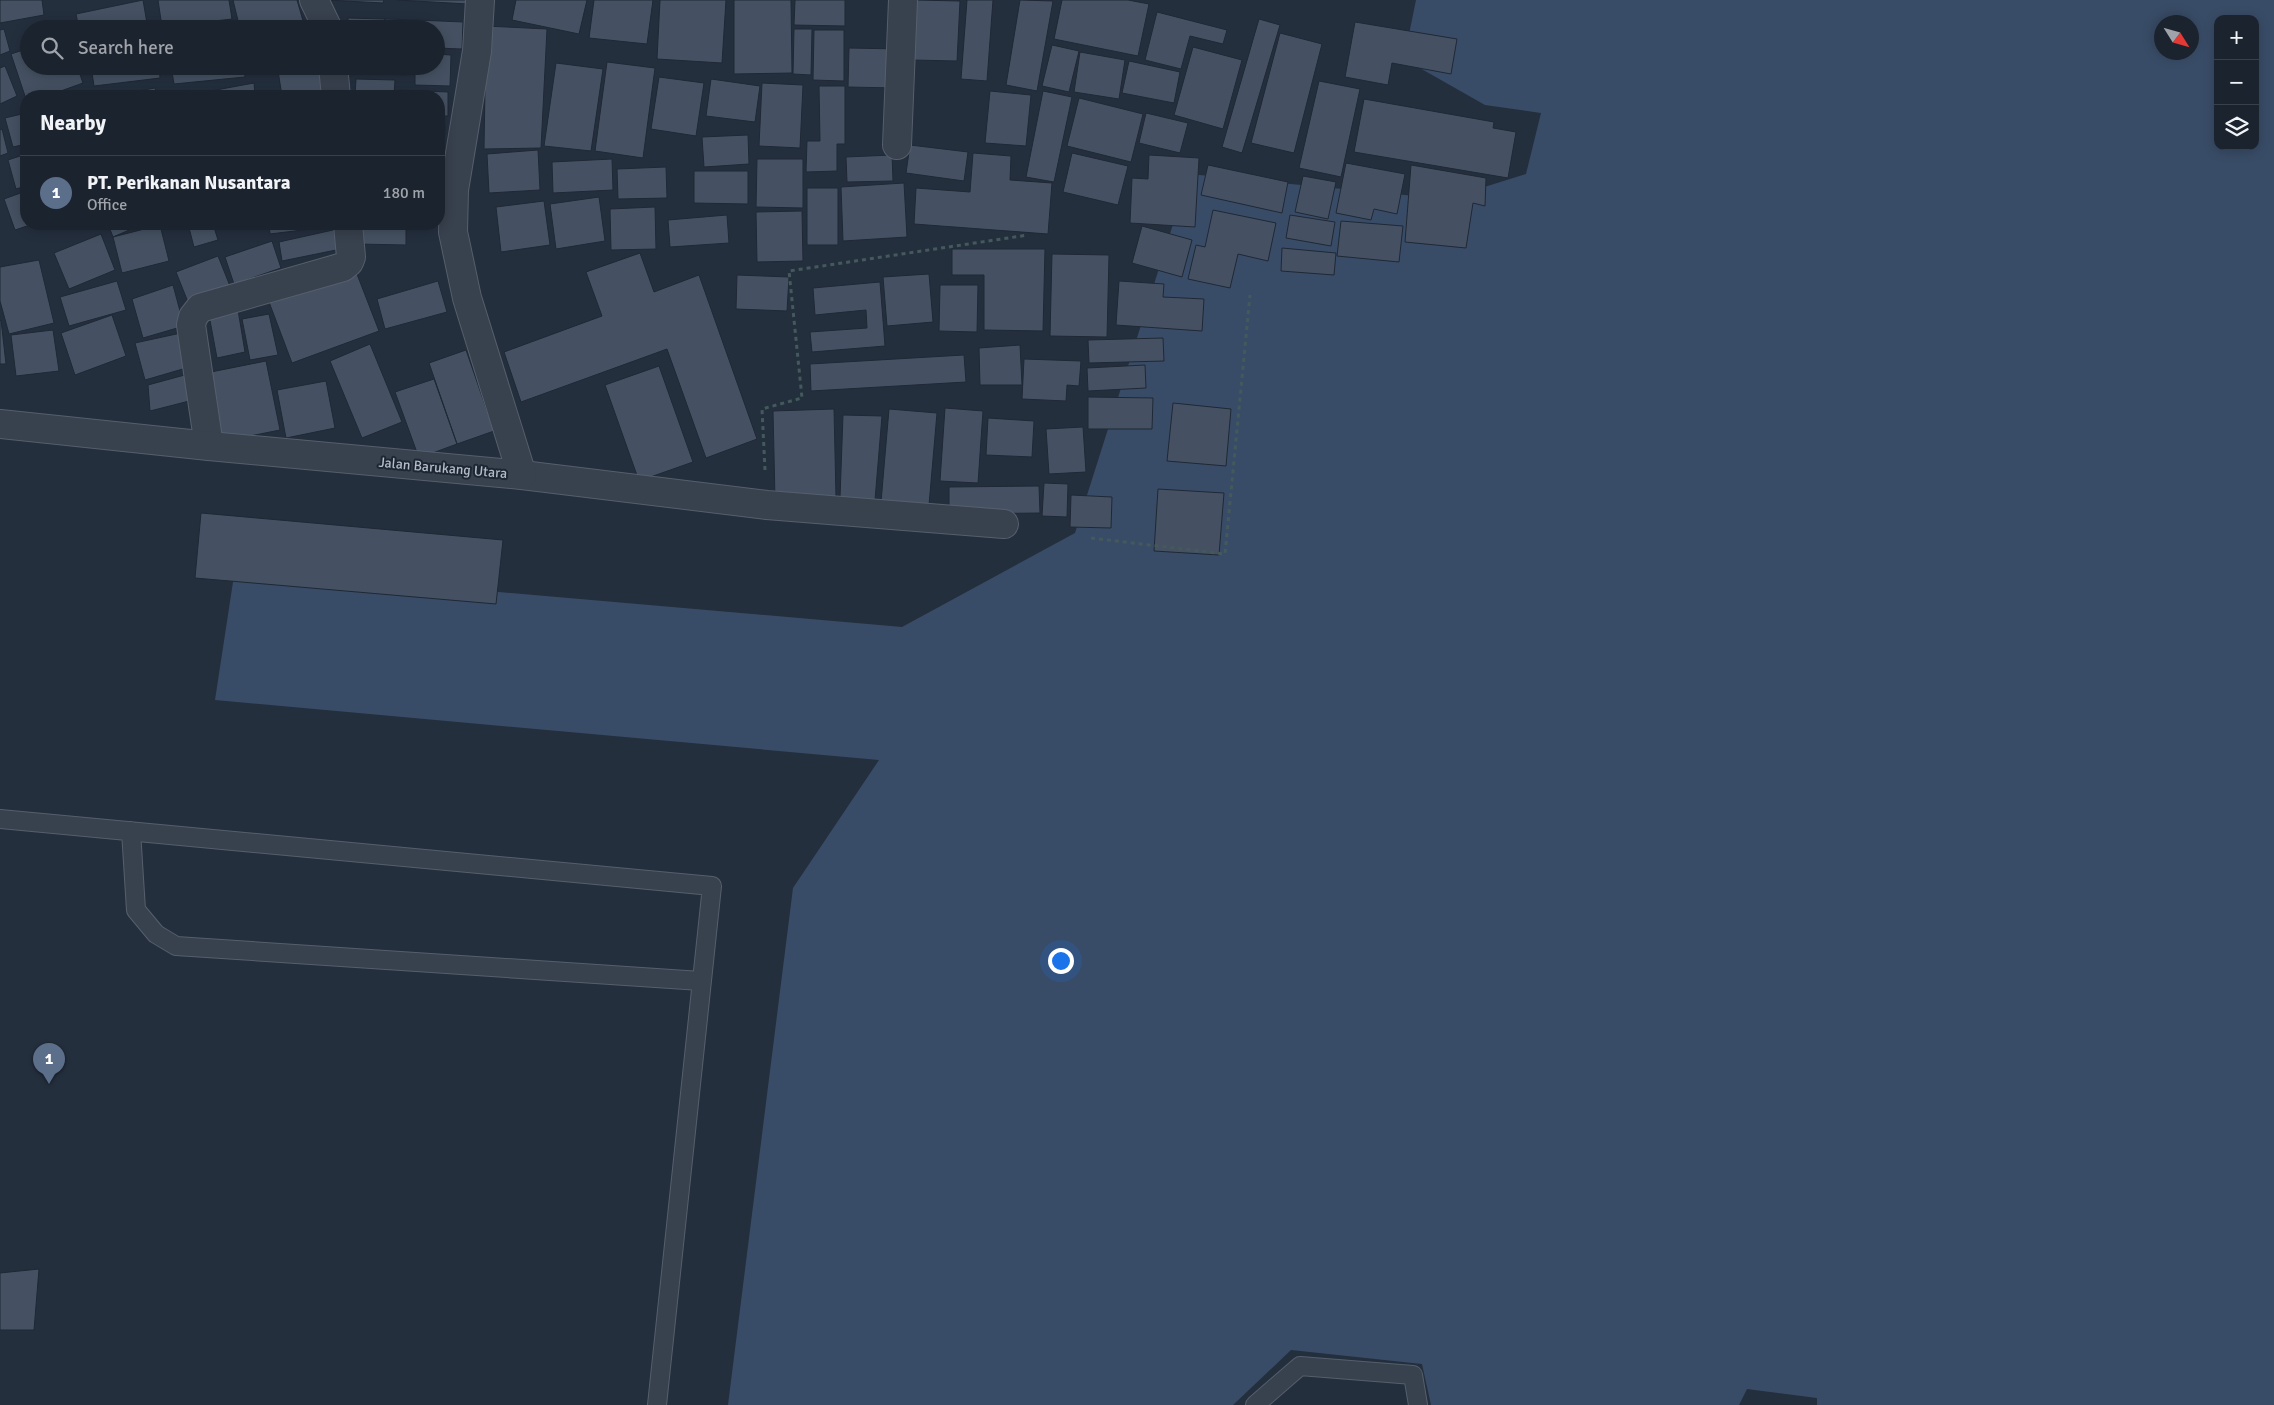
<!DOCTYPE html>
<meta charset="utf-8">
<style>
body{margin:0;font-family:Signika,sans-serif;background:#282f3a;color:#f1f3f6}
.controls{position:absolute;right:15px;top:15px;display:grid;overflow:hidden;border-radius:10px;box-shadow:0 2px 12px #0003}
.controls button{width:45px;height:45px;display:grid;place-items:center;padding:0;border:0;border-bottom:1px solid #39404a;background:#1b232e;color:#f1f3f6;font:25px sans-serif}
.compass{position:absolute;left:2154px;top:15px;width:45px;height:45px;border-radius:50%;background:#1b232e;box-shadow:0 2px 12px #0003;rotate:127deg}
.you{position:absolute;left:1060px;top:960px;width:18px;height:18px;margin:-12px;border:4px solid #fff;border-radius:50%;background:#1a73e8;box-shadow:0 0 0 8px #1a73e833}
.badge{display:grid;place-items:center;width:32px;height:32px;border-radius:50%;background:#8ab4f8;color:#fff;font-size:16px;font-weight:700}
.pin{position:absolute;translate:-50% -41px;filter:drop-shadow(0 1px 2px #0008)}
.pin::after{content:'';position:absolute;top:26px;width:18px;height:15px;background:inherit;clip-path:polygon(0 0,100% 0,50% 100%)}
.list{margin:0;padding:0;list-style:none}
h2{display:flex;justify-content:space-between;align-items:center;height:65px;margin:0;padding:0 20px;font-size:21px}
h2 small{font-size:16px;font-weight:400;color:#a0a4aa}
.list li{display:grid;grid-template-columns:32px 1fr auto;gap:15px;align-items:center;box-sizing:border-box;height:75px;padding:0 20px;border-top:1px solid #39404a}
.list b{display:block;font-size:19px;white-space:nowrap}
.list p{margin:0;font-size:16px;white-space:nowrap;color:#a0a4aa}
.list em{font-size:16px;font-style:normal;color:#a0a4aa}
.icon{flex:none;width:28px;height:28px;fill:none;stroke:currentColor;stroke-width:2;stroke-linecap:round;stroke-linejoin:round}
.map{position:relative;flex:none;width:2274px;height:1405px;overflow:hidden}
.search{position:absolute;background:#1b232e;box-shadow:0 2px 12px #0003;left:20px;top:20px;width:425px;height:55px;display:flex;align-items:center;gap:12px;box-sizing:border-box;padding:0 18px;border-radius:28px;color:#a0a4aa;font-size:19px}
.panel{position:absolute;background:#1b232e;box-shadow:0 2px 12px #0003;left:20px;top:90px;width:425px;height:140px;border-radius:20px}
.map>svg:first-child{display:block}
.water{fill:#394c67;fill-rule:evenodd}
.building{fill:#455162;stroke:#1f2835}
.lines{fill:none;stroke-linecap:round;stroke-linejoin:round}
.service-casing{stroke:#565f6c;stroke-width:20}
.minor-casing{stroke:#565f6c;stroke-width:30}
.tertiary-casing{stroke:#565f6c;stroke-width:30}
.path{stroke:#44595c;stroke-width:3;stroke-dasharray:4 4;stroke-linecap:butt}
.service{stroke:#38414e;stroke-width:18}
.minor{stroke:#38414e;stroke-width:28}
.tertiary{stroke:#38414e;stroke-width:28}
.labels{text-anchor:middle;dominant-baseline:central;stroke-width:4;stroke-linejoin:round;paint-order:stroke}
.street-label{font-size:14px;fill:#b4bcc9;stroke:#1d2633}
</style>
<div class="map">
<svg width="2274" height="1405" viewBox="0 0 2274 1405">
<rect width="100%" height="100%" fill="#242f3e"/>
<path class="water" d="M1416,0H2274V1405H1817V1398L1747,1389L1739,1405H1431L1422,1364L1291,1350L1233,1405H728L793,888L879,760L215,700L235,569L902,627L1075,533L1189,174L1446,199L1526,174L1541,113L1485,105L1404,59ZM2218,19H2255V146H2218ZM2162,22H2192V52H2162Z"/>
<path class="building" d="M0,0H42L44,15L0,23Z
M143,0L148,29H79L76,14Z
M158,0H229L232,19L162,27Z
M233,0H297L304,24L286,29H240Z
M326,0H384L383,3Z
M397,0H468V4Z
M516,0H587L579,34L512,20Z
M594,0H653L647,44L589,38Z
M660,0H726L722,63L657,59Z
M734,0H791L792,73L734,74Z
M795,0H845V26L794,25Z
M916,0L960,1L957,61L913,60Z
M967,0H993L987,81L961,79Z
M1020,0L1053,1L1037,91L1006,85Z
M1062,0H1128L1149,4L1138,56L1054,39Z
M1157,12L1227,30L1223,44L1190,36L1181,69L1145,60Z
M348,18L385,19V29H348Z
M385,19L417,20L416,29H385Z
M1259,19L1280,25L1242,153L1222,147Z
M417,20L463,22L462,49L436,48V29H416Z
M1355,22L1457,39L1451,74L1392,63L1388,85L1345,77Z
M486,26L547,29L541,148L484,149Z
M4,29L10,51L0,55V30Z
M794,29H812L811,75L793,74Z
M814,30H844V81L813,80Z
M1280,33L1322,44L1294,153L1251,143Z
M1052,45L1079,51L1069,92L1042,86Z
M1193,47L1242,60L1223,129L1174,115Z
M29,48V66H77L83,83L47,96H26V99L11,54Z
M849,48L898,49L897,88L848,87Z
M1080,52L1125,60L1119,99L1074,92Z
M436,54L451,55L450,86L415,85V66H436Z
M1129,61L1180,72L1174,103L1122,93Z
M607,62L655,68L643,158L595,151Z
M556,63L603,69L591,151L544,146Z
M5,66L17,96L0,104V68Z
M91,66H159L160,78L94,86Z
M171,66H244L245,77L174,84Z
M298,66H328L331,96H282L278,71Z
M354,66H407L406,75L353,73Z
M659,77L704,83L696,136L651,129Z
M356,79L395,80L394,96H355Z
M711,79L760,86L755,122L706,116Z
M1319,81L1360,89L1341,177L1299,168Z
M254,83L255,96H194V94Z
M762,83L803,85L800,148L759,146Z
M819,86H845V144H837V171L806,172L807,141H820Z
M155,88L157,96H110Z
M187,90L189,96H166V94Z
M399,90L448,92V116H439V96H398Z
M990,91L1031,95L1026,146L985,143Z
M1043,91L1072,97L1054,182L1026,177Z
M1079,98L1143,114L1131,162L1067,146Z
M1364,99L1494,122L1493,128L1516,132L1508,178L1354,152Z
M26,113V144L13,147L5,118Z
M1146,113L1188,123L1180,153L1139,143Z
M439,124L445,125L444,146H439Z
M2,129L8,153L0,156V130Z
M748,135L749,164L704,167L702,137Z
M910,145L968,152L964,181L906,173Z
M538,150L540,190L489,193L487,154Z
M973,153L1011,156L1010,180L1052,183L1048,234L914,224L916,188L970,192Z
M1072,153L1128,166L1118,205L1063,192Z
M26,154V186L16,189L8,160Z
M892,155L893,181L847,182L846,157Z
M1149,155L1199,158L1195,227L1130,223L1132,178L1148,179Z
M612,159L613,190L553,193L552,162Z
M757,159H803V208L756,207Z
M1346,163L1405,174L1397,214L1374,209L1371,220L1336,213Z
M1208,165L1288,182L1282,213L1201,195Z
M1411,165L1486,178L1485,206L1473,203L1466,248L1405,242Z
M666,167L667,198L618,199L617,169Z
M694,171H748V204L694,203Z
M1303,176L1336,182L1328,219L1295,212Z
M904,183L907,237L843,241L841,187Z
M807,188H838V245H807Z
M26,191V224H33L15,230L4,199Z
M599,197L605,241L556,249L550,204Z
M544,201L550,245L501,252L496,207Z
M655,207L656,249L611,250L610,209Z
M1213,210L1276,223L1268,261L1238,254L1230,288L1188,279L1196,245L1205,247Z
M802,211L803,261L757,262L756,212Z
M727,215L729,243L670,247L668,220Z
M1290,215L1335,222L1331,246L1286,238Z
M1341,221L1403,226L1399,262L1337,256Z
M108,224H143L113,237Z
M188,224H213L218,240L194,247Z
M269,224H344V225L270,234Z
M359,224H406V245L358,244Z
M160,225L169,261L122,273L113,237Z
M1142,226L1192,240L1182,277L1132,263Z
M342,228L346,248L282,261L279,242Z
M101,234L115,270L69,289L54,253Z
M272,241L281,268L234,284L225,257Z
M1282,248L1336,253L1334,275L1281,271Z
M952,249H1045L1043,331L984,330V275H952Z
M640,253L654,292L699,275L757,439L706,458L667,349L521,402L504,352L602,316L586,272Z
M1052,254L1109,255L1107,337L1050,336Z
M218,256L232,291L190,307L176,272Z
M39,260L54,323L9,334L0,301V267Z
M355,269L379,331L292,363L269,302Z
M929,274L933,322L887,326L883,277Z
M737,275L789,277L787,311L736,309Z
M117,281L126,310L69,326L60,297Z
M438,281L447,312L385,329L377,299Z
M1119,281L1164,284L1163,297L1204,299L1202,331L1116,325Z
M880,282L885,346L812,352L810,332L867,328L866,310L815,315L813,288Z
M173,285L184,326L143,338L132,299Z
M940,285H978L977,332L939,331Z
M238,310L245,352L217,358L209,315Z
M269,314L278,355L250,360L242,319Z
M112,315L126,356L75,375L61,333Z
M1,320L6,364H0V321Z
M53,330L59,371L16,376L11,335Z
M181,333L193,366L145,380L135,343Z
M1163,338L1164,361L1089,363L1088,340Z
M370,344L402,422L362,438L330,361Z
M1020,345L1022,385H980L979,348Z
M466,350L494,431L457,444L429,363Z
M964,355L966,382L811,391L810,364Z
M1024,359L1081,361L1079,386L1067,385L1066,401L1022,399Z
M266,361L280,430L220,442L206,373Z
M1145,365L1146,388L1088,391L1087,368Z
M659,366L693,462L639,481L605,385Z
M192,373L197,399L150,411L148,385Z
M434,379L457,444L419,458L395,392Z
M326,381L335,428L286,438L277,390Z
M1088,397L1153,398L1152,429H1088Z
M1173,403L1231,409L1226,466L1167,461Z
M945,408L983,411L978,483L940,481Z
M834,409L836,497L775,499L773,411Z
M889,409L937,413L929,505L881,502Z
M843,415L882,416L875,500L840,498Z
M988,418L1034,421L1032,457L986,455Z
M1083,427L1086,472L1049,474L1046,429Z
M1044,483L1068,484L1067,517L1042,516Z
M1039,486L1040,513L949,514V487Z
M1158,489L1224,493L1219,555L1154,551Z
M1071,495L1112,497L1111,528L1070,527Z
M201,513L503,540L496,604L195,578Z
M39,1269L34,1330H0V1273Z"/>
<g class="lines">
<defs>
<path id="service" d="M0,819L712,886L657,1405
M131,831L136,910L156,934L176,946L701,981
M1255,1405L1300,1366L1413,1375L1418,1405"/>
<path id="minor" d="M314,0L328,29
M333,66L336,96
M897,145L903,0
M209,446L191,325L193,317L200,308L343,267L349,262L351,257L348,224
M522,475L767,505L1004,524"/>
<path id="tertiary" d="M0,424L209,446L522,475L467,298L453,232L454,190L477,51L480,0"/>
</defs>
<use href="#service" class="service-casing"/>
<use href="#minor" class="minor-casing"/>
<use href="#tertiary" class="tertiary-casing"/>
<path class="path" d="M765,470L762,409L802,398L789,271L1028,235
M1091,538L1225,554L1250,295"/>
<use href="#service" class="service"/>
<use href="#minor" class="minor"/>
<use href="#tertiary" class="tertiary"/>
</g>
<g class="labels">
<g class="street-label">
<text transform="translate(443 468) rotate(5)">Jalan Barukang Utara</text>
</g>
</g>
</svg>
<div class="controls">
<button>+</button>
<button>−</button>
<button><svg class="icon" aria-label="layers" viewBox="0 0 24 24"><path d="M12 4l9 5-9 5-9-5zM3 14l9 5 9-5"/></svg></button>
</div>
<svg class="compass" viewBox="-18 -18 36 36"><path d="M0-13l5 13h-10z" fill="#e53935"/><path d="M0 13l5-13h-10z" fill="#a0a4aa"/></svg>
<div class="you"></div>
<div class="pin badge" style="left:49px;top:1084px;background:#5c6f8a">1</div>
<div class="search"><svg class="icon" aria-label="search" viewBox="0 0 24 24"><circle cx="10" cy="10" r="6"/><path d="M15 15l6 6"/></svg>Search here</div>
<section class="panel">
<h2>Nearby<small></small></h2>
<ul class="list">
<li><span class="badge" style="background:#5c6f8a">1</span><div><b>PT. Perikanan Nusantara</b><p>Office</p></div><em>180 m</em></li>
</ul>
</section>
</div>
